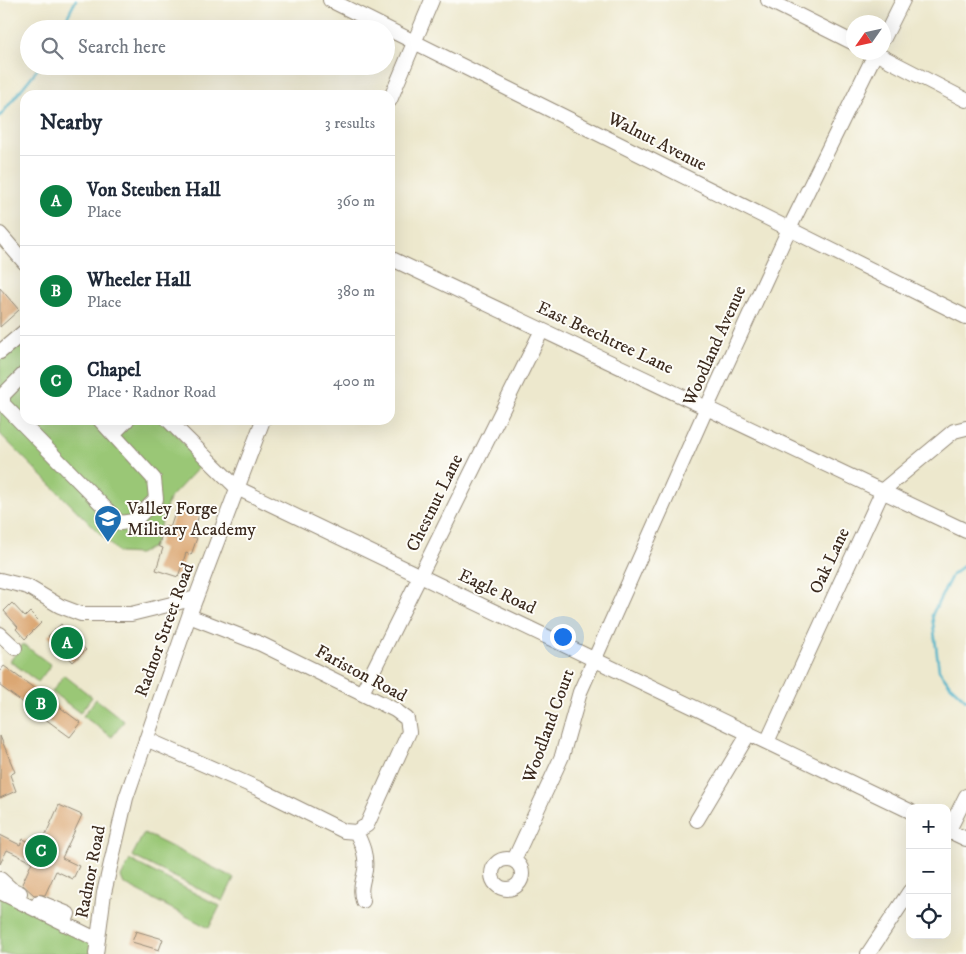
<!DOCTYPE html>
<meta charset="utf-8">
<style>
body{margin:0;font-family:"IM FELL DW Pica",serif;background:#f6f6f7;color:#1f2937}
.controls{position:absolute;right:15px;bottom:15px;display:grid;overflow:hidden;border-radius:10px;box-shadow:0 5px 20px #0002}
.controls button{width:45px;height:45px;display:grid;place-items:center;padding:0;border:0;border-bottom:1px solid #e0e1e3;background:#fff;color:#1f2937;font:25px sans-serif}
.compass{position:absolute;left:846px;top:15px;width:45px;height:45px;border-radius:50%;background:#fff;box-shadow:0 5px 20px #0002;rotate:236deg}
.you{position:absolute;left:562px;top:636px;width:18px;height:18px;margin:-12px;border:4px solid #fff;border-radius:50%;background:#1a73e8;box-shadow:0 0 0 8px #1a73e833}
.badge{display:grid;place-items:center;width:32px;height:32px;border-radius:50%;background:#0b8043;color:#fff;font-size:16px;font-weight:700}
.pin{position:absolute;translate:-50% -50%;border:2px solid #fff;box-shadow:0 1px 5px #0006}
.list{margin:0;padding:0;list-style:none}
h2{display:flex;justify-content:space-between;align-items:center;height:65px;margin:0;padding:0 20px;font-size:21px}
h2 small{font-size:16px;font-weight:400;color:#747a83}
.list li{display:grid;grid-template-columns:32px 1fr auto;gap:15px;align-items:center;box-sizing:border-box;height:90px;padding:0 20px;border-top:1px solid #e0e1e3}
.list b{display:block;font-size:19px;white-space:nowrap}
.list p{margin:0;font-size:16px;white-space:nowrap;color:#747a83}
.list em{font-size:16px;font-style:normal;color:#747a83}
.icon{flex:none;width:28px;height:28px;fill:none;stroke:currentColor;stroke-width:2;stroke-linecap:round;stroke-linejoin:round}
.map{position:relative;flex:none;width:966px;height:954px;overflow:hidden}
.search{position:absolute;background:#fff;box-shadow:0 5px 20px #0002;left:20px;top:20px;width:375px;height:55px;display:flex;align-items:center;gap:12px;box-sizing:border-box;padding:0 18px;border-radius:28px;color:#747a83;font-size:19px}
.panel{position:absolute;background:#fff;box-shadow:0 5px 20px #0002;left:20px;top:90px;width:375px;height:335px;border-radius:15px}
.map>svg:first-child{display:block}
.green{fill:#9ac776;stroke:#6a784a}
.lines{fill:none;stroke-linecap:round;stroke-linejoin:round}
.stream{stroke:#4cb3ca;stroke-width:2.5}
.building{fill:#dba773}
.minor-casing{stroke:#948976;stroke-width:16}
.minor{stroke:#fff;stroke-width:14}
.labels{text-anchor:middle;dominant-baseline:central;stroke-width:4;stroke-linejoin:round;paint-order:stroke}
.street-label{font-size:18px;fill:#3b2a1e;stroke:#fdfcf7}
.poi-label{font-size:18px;fill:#3b2a1e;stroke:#fdfcf7;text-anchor:start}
</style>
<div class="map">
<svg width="966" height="954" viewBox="0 0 966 954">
<rect width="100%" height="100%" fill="#fdfcf7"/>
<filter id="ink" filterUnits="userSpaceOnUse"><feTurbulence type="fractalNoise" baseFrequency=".02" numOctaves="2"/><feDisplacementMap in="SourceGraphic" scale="10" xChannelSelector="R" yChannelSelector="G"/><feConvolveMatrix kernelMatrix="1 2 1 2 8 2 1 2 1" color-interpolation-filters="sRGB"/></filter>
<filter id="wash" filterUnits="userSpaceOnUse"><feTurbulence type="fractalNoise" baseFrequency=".0096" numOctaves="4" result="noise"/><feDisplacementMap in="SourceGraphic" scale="20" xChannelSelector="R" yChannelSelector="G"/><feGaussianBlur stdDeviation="1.12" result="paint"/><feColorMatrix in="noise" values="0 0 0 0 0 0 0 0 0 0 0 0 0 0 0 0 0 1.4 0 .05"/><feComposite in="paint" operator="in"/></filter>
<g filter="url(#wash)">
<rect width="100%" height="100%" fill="#ede8cd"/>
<path class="green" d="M25,337V420H162L203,463L169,499L153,547L139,554L119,553L0,434V359Z
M23,644L51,665L38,682L10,661Z
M64,675L92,697L80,713L52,692Z
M96,699L124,721L112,737L83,716Z
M144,833L234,878L223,901L132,856Z
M130,860L220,906L209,928L124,884L121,877Z
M0,892L98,940L96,954H0Z"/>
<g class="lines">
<path class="stream" d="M61,29L76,0
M0,116L40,66
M966,564L952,575L932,615L939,670L950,685L966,700"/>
</g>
<g id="blocks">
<path class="building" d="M0,288L19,310L0,327Z
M177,507L199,515L192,537L197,538L191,555L186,553L178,577L156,570L163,548L158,546L165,526L170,528Z
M12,603L25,617L30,612L41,623L25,639L16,629L18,627L4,611Z
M61,624L86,650L73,662L48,636Z
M4,666L81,723L70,737L0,686V671Z
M0,736L15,772L10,775L16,791L0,798Z
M59,805L82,815L62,858L79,866L73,879L56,871L45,895H34L22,884L32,862L7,850L0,864V835L20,845L23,839L40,847Z
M136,931L163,939L159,950L132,942Z"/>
</g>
</g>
<g filter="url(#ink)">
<use href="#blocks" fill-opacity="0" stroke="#948976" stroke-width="1"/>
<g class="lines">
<defs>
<path id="minor" d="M330,0L966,317
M768,0L854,43
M884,38L903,0
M873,52L966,100
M390,100L432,0
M0,234L25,263
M390,258L966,531
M0,352L25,331
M25,373L3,395V404L120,523L134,521L156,499L154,479L100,420
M168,420L237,488L910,811
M113,434L127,420
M0,580L28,587L60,606L81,614H131L196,598
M0,634L15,648
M362,693L542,330
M146,739L257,788L344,831L356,832L367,825L409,732L407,719L395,710L261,644L189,616
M767,742L883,490L954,431L966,428
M697,820L749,733
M947,830L966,839
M356,832C362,844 367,856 365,870C363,882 359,889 363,901
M947,834L966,796
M492 874a15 15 0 1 1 30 0a15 15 0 1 1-30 0Z
M514,860L562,756L580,692L707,407L789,229L876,52
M0,879L11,889L20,893
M0,892L98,940
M39,902L68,914L64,924
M96,954L104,893L126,798L189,616L263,420
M868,954L910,891"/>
</defs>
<use href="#minor" class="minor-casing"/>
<use href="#minor" class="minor"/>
</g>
</g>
<defs>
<symbol id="university-pin" viewBox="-11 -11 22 30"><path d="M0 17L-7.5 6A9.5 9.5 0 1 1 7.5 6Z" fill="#1f6fb2" stroke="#fdfcf7"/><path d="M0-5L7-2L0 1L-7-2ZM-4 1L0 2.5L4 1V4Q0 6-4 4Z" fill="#fff"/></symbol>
</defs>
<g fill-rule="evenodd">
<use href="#university-pin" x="92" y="503" width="32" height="43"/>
</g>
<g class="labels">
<g class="street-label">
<text transform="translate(657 142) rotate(27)">Walnut Avenue</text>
<text transform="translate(605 338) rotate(25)">East Beechtree Lane</text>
<text transform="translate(715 346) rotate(-66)">Woodland Avenue</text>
<text transform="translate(435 503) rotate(-64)">Chestnut Lane</text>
<text transform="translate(830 561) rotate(-65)">Oak Lane</text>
<text transform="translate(497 592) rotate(25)">Eagle Road</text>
<text transform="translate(165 630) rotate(-70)">Radnor Street Road</text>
<text transform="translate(361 674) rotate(28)">Fariston Road</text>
<text transform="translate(549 726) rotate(-70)">Woodland Court</text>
<text transform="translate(91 872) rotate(-79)">Radnor Road</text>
</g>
<g class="poi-label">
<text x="127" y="509">Valley Forge<tspan x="127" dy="21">Military Academy</tspan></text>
</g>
</g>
</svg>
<div class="controls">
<button>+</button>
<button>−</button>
<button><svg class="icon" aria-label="locate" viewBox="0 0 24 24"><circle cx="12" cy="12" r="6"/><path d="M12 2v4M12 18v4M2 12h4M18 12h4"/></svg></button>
</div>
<svg class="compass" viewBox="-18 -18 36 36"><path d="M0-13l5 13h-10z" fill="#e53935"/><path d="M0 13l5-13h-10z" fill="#747a83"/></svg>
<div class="you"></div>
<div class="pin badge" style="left:67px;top:643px">A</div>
<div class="pin badge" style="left:41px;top:704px">B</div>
<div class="pin badge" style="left:41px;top:851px">C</div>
<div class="search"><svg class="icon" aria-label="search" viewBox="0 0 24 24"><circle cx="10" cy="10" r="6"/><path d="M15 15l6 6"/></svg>Search here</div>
<section class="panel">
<h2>Nearby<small>3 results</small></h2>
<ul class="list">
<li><span class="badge">A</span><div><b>Von Steuben Hall</b><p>Place</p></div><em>360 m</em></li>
<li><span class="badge">B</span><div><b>Wheeler Hall</b><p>Place</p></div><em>380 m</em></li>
<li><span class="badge">C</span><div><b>Chapel</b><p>Place · Radnor Road</p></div><em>400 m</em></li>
</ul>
</section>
</div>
